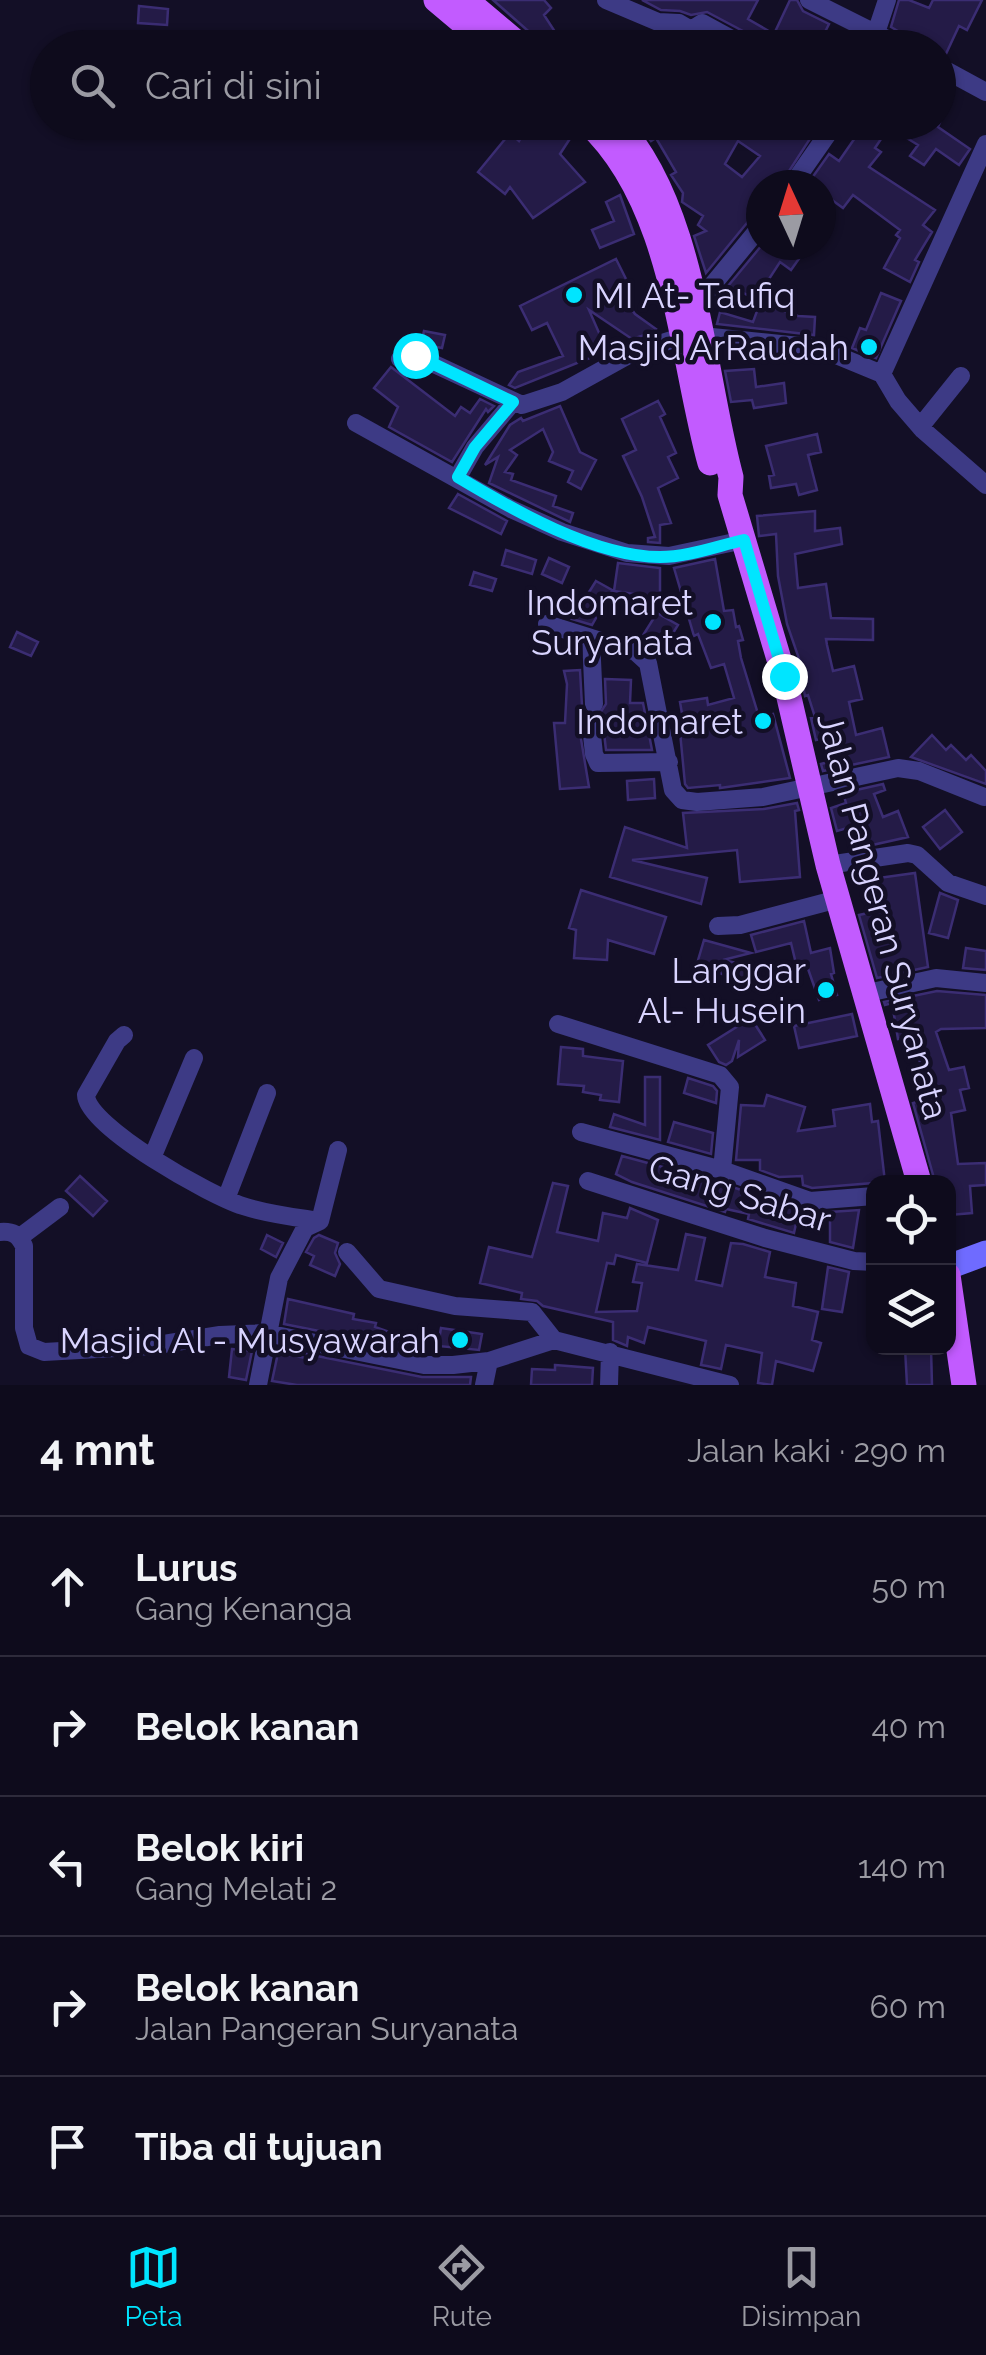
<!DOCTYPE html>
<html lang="id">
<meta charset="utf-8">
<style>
body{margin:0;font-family:Raleway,sans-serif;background:#1c1929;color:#f1f3f6}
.controls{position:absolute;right:30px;bottom:30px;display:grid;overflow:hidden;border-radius:20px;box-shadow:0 2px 8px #0004}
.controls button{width:90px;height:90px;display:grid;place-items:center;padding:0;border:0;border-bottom:2px solid #2e2b3b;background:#0e0b1c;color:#f1f3f6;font:50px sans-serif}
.compass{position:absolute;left:746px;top:170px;width:90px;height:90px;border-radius:50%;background:#0e0b1c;box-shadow:0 2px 8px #0004;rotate:356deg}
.stop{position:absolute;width:30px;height:30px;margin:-22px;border:8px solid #00e5ff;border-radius:50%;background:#fff}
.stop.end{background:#00e5ff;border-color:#fff;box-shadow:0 2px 10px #0008}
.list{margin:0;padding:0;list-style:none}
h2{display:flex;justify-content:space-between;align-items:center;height:130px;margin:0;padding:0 40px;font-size:42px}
h2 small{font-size:32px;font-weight:400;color:#9b9ba3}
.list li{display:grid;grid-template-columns:65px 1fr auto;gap:30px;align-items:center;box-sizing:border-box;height:140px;padding:0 40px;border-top:2px solid #2e2b3b}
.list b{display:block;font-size:38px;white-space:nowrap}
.list p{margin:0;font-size:32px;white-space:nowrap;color:#9b9ba3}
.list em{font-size:32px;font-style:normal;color:#9b9ba3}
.icon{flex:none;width:55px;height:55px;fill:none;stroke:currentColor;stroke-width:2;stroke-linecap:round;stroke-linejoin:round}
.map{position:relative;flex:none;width:986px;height:1385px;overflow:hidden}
.search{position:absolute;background:#0e0b1c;box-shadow:0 2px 8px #0004;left:30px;right:30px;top:30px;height:110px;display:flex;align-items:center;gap:25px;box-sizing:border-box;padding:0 35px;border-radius:55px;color:#9b9ba3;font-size:38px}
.sheet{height:830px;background:#0e0b1c}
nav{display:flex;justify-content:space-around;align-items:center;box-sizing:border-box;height:140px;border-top:2px solid #2e2b3b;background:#0e0b1c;font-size:28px;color:#9b9ba3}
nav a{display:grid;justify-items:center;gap:5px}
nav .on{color:#00e5ff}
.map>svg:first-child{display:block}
.building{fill:#241b47;stroke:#3b2d73;stroke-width:2.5;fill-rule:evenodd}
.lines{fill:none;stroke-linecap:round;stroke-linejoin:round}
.minor{stroke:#3d3a85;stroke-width:18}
.secondary{stroke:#6f6bff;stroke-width:25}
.primary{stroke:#c25bff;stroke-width:25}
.route{stroke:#00e5ff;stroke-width:12}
.poi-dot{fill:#00e5ff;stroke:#130f26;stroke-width:4}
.labels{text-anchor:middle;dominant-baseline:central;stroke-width:9;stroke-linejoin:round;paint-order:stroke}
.poi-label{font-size:35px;fill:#d9d4ff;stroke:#130f26;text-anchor:end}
.street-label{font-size:35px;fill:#d9d4ff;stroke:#130f26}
</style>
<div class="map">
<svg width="986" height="1385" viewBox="0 0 986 1385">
<rect width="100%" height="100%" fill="#130f26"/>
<path class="building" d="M493,0H544L551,8L544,15L561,41L546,48L537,36L535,37Z
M642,0H758L748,19L774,34L790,0H797L803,11L829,24L823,36L849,48H760L754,37L707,12L691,15L680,11L661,10Z
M899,0H909L929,8L933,0H982L967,30L959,26L945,56L938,54V48H927L891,27Z
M139,6L168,9L167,25L138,23Z
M938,80L951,87L938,115Z
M530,122H556L573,134L560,154L585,182L533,218L510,187L505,194L478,172L510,133L519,141Z
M637,122H684L692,135L716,122H724L739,132L746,122L819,125L780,185H761V214L751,218L706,273L694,236L706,231L698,225L703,216L682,202L683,193L671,175L676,172L656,138L651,141ZM738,141L760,156L742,177L725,164Z
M866,122H940L938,127L970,149L959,165L936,149L924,165L910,156L918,145L889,127L875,148L881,152L869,167L935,210L923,225L932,232L915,260L919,262L910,282L884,268L900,238L896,235L900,230L853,195L843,208L821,192V185H807L829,154L839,161Z
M620,195L634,234L600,248L592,230L614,221L606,202Z
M762,245H792L803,253L791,270L780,262L756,299L728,286Z
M616,259L628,283L617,289L635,314L656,329L654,332L632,339L589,310L607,351L515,388L509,385L518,372L563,356L547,323L532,330L520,306Z
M881,293L901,301L876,358L852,348L860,328L866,330Z
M760,303L798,316L815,317L814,335L717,324L720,312L753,322Z
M424,331L445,335L442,348L421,344Z
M391,367L455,416L461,407L470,413L480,399L494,406L488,412L486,409L452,462L389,427L398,407L374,388Z
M754,369L756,387L784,383L786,403L754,408L752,400L731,402L725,371Z
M658,401L665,414L660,417L676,453L668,457L678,478L658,488L671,523L660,525V543L648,542V538L655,537L642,497L623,456L636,450L622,419Z
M560,406L580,452L596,460L581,489L568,482L573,471L549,461L553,452L543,429L510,450L517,455L505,472L513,474L511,480L556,496L553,506L573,513L570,522L489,483L498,457L485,465L510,425L521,418L523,421Z
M817,434L821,452L808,455L817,490L799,495L796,484L771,488L769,476L774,475L766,446Z
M458,494L507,521L501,534L449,508Z
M815,511V531L840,528L842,544L795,554L798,588L826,584L831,618L873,619V640L826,639L827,645L833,671L854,666L862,699L849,702L856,735L882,728L889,757L823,771L821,764L836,760L831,737L816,740L811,718L815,717L808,695L805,696L802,680L806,679L787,624L778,576L776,534L759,536L757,516Z
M506,550L536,560L532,574L502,565Z
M549,558L569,567L562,583L542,574Z
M715,559L724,611L733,610L736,627L739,626L743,640L738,641L741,658L759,717L773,714L790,778L720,788V785L688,788L685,784L680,732L685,731L680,702L707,698L708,705L734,698L724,664L711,668L698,634L694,636L674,568Z
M618,563L660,568V598L614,591Z
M474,572L496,579L492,591L470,585Z
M596,581L612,590L592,625L572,619Z
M657,613L678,625L661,653L640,640Z
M17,632L38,642L31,656L10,647Z
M580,670L582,706L587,714L580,720L579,727L589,787L560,789L554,723H565L567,684L564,671Z
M605,679L631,680L630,703H643L652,750H606L603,724L598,716L606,704Z
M932,735L946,750L951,745L966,760L971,755L986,771V784L911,757Z
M654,779L655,798L628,800L627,781Z
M883,784L885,790L874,794L883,817L898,811L908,837L859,848L851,827L837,831L831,808L846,803L843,793Z
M797,803L799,810L795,811L800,877L740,882L737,850L632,860L707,878L701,904L610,877L625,827L687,848L683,813L764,809Z
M945,810L962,832L940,849L923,827Z
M915,873L928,967L877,978L859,915L868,913L864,880Z
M581,890L666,917L654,954L608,940L607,960L574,958L576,930L569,928Z
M940,893L958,900L948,938L929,933Z
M804,921L811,953L830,948L834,973L831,974L837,995L819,1000L807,966L797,968L791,943L756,952L751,935Z
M704,940L751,953L723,960L759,968L756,983L696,967Z
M966,948L986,951V970L963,968Z
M937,991L986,995V1028L941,1029L936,1032L949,1070L964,1067L969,1088L960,1090L965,1110L951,1113L958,1164L986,1163V1185L970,1186L972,1213L950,1215L948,1182H935L913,1103L926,1099L922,1076H925L911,1037L898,1039L892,1003L885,1005L884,1002Z
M852,1014L857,1036L799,1048L794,1026Z
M751,1018L765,1040L738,1057L739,1040L732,1061L726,1065L719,1062L708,1045Z
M561,1047L583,1049V1056L623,1061L619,1102L600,1100L601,1095L583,1092L584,1086L558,1084Z
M645,1077H660V1140L610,1127L614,1114L645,1125Z
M688,1078L713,1086L717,1091L716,1103L684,1093Z
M767,1095L805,1107L798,1131L835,1126L833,1110L870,1104L872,1122L878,1121L885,1182L812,1188L803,1185L802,1176L779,1177L760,1170V1160H736L741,1105L764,1106Z
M674,1122L713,1133L711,1154L668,1142Z
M622,1156L718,1182L799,1210L794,1233L748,1219L749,1214L726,1209L725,1212L632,1182L616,1174Z
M80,1176L107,1201L93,1216L66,1191Z
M553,1183L568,1186L557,1232L598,1241L603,1213L627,1218L630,1208L658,1220L647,1263L616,1255L614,1264L607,1263L596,1312L637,1311L642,1283L633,1282L637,1264L678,1270L686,1234L705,1238L696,1280L722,1286L731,1243L743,1244L770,1252L765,1277L796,1283L793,1306L818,1312L812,1340L821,1343L813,1371L776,1361L772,1385L758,1383L762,1353L726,1345L721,1369L707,1366L701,1365L706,1341L648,1327L644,1343L628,1337L627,1346L613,1340V1322L543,1306L537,1301L521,1299L522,1293L480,1283L489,1247L532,1257Z
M859,1210L853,1248L830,1242V1212Z
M267,1235L283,1243L276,1257L261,1249Z
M319,1235L338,1243L335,1253L340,1264L335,1276L310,1265L314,1256L306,1252L314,1238Z
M828,1267L849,1272L842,1312L822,1309Z
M288,1299L354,1314L353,1319L376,1323L375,1327L426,1345L424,1352L284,1324Z
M441,1328L482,1334L479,1350L438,1346Z
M905,1348H931L932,1385H907Z
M232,1349L252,1351L246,1380L229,1377Z
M278,1353L306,1358L307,1354L422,1377H471L470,1385H297L272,1381Z
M555,1365L593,1368L592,1385H531L532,1369L555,1370Z"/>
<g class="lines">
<path class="minor" d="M606,0L658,22L679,23L691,30L702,23L748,48
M809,0L905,48
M871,48L887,0
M938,66L986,92
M792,185L836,122
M695,306L761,226
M702,336L819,348L882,374L898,401L923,430L986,485
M400,359L415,355L522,405L562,392L636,351L681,337
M882,374L986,144
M356,423L511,509L562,532L627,553L669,556L744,540
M920,427L961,376
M458,477L475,447L513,402
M547,624L636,652L648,663L673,790L682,800L697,802L763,797L898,768L919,771L984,797
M591,638L594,704
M591,726L594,754L598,763L669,762
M828,865L908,853L917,855L948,883L986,896
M718,926L740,925L838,899
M863,994L936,978L986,983
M558,1024L720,1075L730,1087L722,1170
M124,1035L117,1041L86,1095C87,1127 211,1196 243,1206C267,1214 294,1217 320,1221
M581,1132L722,1170L810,1201L874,1196
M152,1158L194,1058
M588,1181L765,1238L854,1261L874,1262
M226,1199L267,1093
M320,1221L338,1150
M0,1232C13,1231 18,1234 24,1246V1328L29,1346L44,1352L151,1346L220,1335L266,1333L424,1365H453L489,1361L554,1340L730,1385
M20,1237L60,1207
M347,1252L379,1289L455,1306L532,1312L554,1340
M258,1385L279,1278L305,1228L320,1221
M484,1385L489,1361
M609,1385L610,1352"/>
<path class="secondary" d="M948,1267L986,1253"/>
<path class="primary" d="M436,0L493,48
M466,0L523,48
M587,122C675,203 680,354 710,463
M616,122C695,205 702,370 731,477L730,495L784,676L828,865L919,1182
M948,1275L964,1385"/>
</g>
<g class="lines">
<path class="route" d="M415,355L513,402L475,447L458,477C513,510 595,557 660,557C688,557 717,546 744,540L784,676"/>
</g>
<g class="poi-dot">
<circle cx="574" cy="295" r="10"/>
<circle cx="869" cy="347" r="10"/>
<circle cx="713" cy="622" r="10"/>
<circle cx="763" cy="721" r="10"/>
<circle cx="826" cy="990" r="10"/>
<circle cx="460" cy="1340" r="10"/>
</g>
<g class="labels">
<g class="poi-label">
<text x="594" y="295" text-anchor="start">MI At- Taufiq</text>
<text x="849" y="347">Masjid ArRaudah</text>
<text x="693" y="602">Indomaret<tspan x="693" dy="40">Suryanata</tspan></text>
<text x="743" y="721">Indomaret</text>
<text x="806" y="970">Langgar<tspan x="806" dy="40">Al- Husein</tspan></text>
<text x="440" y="1340">Masjid Al - Musyawarah</text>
</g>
<g class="street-label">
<text transform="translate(883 916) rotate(75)">Jalan Pangeran Suryanata</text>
<text transform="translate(740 1193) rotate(17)">Gang Sabar</text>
</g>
</g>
</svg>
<div class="controls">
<button><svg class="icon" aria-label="locate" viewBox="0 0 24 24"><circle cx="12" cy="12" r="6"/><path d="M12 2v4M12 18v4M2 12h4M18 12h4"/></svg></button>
<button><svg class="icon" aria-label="layers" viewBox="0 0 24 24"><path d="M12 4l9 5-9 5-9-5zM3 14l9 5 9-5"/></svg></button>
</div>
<svg class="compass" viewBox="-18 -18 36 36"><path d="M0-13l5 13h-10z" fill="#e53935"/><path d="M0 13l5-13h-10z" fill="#9b9ba3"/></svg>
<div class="stop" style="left:415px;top:355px"></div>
<div class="stop end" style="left:784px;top:676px"></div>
<div class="search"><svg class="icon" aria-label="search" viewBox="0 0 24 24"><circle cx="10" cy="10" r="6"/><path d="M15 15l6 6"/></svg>Cari di sini</div>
</div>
<section class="sheet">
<h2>4 mnt<small>Jalan kaki · 290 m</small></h2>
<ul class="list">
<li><svg class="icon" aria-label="ahead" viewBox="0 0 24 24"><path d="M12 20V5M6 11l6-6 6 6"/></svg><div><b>Lurus</b><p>Gang Kenanga</p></div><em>50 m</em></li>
<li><svg class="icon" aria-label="right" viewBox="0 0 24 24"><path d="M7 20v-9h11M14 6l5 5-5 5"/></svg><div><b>Belok kanan</b></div><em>40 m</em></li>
<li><svg class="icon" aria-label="left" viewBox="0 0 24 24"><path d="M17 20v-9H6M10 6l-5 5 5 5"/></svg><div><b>Belok kiri</b><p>Gang Melati 2</p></div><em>140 m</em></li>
<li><svg class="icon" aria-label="right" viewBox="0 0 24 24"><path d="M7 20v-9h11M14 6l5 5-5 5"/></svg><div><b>Belok kanan</b><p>Jalan Pangeran Suryanata</p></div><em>60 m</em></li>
<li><svg class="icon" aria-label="arrive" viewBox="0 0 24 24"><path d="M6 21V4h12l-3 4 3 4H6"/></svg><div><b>Tiba di tujuan</b></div></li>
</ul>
</section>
<nav>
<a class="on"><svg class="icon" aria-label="map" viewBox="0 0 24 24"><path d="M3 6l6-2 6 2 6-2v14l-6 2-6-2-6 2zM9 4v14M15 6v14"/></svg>Peta</a>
<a><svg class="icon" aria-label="directions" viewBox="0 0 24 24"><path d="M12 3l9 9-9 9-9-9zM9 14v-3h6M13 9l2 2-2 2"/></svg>Rute</a>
<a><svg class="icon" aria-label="saved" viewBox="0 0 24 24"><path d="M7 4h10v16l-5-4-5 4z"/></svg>Disimpan</a>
</nav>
